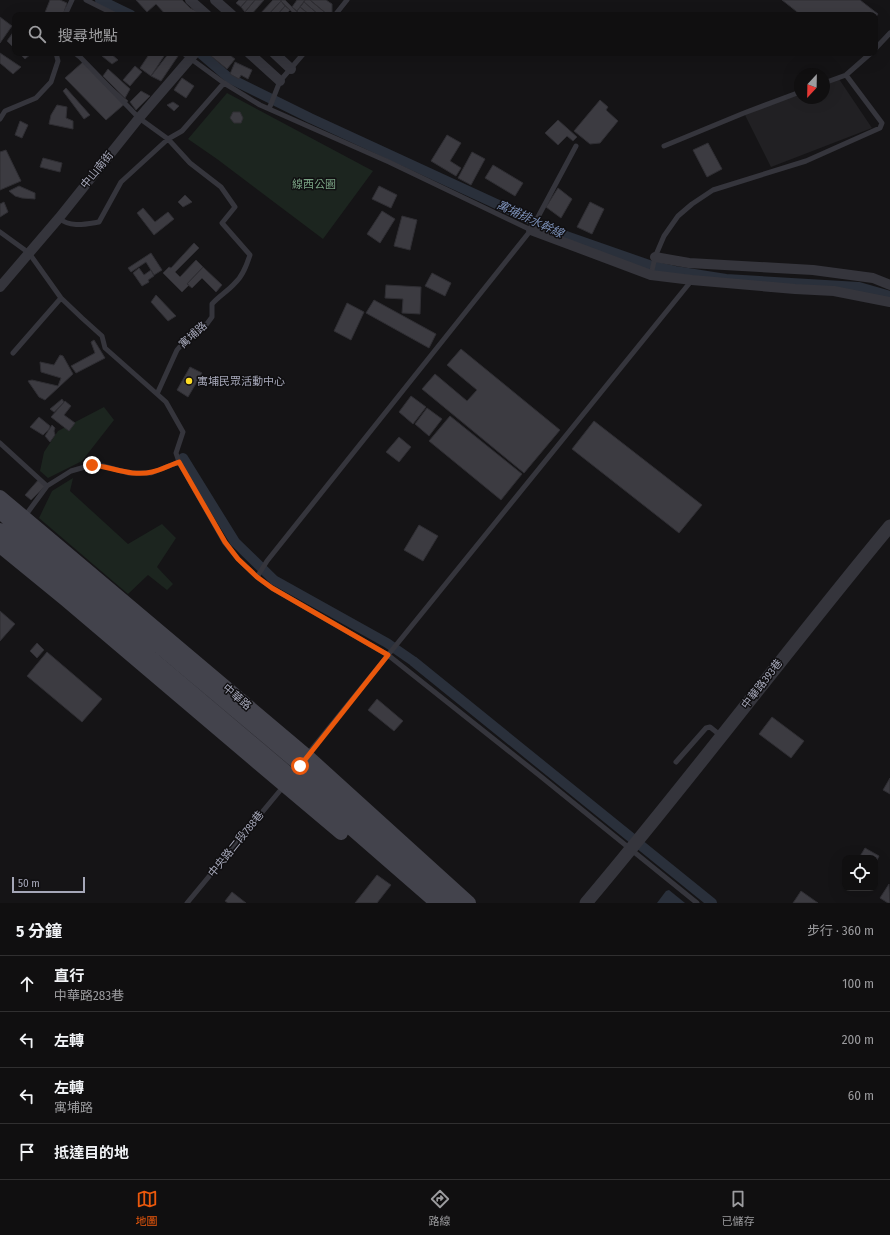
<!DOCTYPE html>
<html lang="zh-TW">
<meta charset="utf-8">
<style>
body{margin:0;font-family:"Fira Sans Condensed","Noto Sans TC",sans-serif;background:#1e1d1e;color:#f1f3f6}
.controls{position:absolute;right:12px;bottom:12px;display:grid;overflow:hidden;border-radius:8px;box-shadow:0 4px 16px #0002}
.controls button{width:36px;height:36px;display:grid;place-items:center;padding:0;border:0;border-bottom:1px solid #302f30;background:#100f10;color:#f1f3f6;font:20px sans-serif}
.compass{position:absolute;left:794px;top:68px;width:36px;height:36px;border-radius:50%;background:#100f10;box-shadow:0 4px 16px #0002;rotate:202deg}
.scale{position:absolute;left:12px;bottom:10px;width:73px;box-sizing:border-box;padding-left:4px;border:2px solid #a5a7b8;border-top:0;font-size:11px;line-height:14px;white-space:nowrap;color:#a5a7b8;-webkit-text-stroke:3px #100f11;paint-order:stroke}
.stop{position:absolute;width:12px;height:12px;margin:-9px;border:3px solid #ea580c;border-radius:50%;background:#fff}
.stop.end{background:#ea580c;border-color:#fff;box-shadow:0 1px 4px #0008}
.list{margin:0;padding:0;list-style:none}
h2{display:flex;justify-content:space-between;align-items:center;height:52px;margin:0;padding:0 16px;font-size:17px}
h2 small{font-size:13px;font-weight:400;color:#9c9c9f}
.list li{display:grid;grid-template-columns:26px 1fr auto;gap:12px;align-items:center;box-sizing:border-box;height:56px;padding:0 16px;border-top:1px solid #302f30}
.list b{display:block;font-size:15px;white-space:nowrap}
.list p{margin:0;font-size:13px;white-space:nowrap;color:#9c9c9f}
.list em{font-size:13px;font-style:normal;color:#9c9c9f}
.icon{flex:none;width:22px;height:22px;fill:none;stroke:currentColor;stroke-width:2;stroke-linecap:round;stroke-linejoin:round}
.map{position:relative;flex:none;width:890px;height:903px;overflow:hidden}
.search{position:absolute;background:#100f10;box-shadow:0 4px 16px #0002;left:12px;right:12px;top:12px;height:44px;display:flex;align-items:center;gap:10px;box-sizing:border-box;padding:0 14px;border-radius:8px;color:#9c9c9f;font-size:15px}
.sheet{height:276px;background:#100f10}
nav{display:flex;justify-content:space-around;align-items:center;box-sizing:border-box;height:56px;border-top:1px solid #302f30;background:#100f10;font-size:11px;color:#9c9c9f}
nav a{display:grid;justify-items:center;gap:2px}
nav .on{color:#ea580c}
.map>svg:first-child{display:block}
.built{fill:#212023}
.green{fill:#1c251f}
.water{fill:#2a303b}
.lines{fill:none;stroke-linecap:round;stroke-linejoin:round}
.canal{stroke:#2a303b;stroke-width:10}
.building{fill:#3c3b41;stroke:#2f2e33}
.service{stroke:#35353c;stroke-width:5}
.minor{stroke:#35353c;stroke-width:10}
.tertiary{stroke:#35353c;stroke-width:13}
.secondary{stroke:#43434c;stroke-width:14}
.route{stroke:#ea580c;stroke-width:5}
.poi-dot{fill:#fedd25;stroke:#100f11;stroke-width:1.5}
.labels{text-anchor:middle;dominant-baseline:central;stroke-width:3;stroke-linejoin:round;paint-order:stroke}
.street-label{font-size:11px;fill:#a5a7b8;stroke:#100f11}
.park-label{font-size:11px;fill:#7ba485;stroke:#100f11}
.poi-label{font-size:11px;fill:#a5a7b8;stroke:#100f11;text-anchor:start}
.water-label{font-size:12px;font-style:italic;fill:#7a8eb5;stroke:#100f11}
</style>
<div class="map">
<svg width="890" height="903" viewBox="0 0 890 903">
<rect width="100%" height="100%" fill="#151416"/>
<path class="built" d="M839,79L872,128L771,167L744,113L800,93V98H824V84Z"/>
<path class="green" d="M227,93L373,171L323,239L217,159L188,139Z
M104,407L114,420L82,461L48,478L40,471L44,452L58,431Z
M73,478L70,491L128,544L162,524L176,538L157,567L173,584L167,590L148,575L128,594L39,518L52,491Z"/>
<path class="water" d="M669,890L685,903H657L666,891Z"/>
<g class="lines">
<path class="canal" d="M100,0L131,15
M200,53L229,78L310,118L566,236L652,266L675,271L726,279L859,287L890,296
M183,458L235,542L274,580L387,643L413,661L712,903"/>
</g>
<path class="building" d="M50,0H60L67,3L63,15H44Z
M136,0H182L190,8L197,11L198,15H166L156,4L147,12Z
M239,0H247L241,7L236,3Z
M247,0H255L245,12L241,7Z
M255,0H264L251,15H249L245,12Z
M273,0H280L281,1L268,15H259Z
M282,0H285L300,15H295L281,1Z
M297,0H305L297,11L292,7Z
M305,0H310L328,15H319L304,2Z
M310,0H326L332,4V12L328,15Z
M782,0H860L878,14L875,18V15H801Z
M281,1L285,6L277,15H268Z
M304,2L319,15H310L300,7Z
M285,6L290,10L285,15H277Z
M300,7L310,15H300L297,11Z
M0,17L12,26L0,43Z
M14,31H15V49L7,41Z
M0,53L21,67L13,74L0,63Z
M19,53H32L25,59Z
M105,53H110L118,60L112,64L102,56Z
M150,53H166L151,76L140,68Z
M169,53H173L178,56L161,81L151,76Z
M214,53H227L235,59L227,69L211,56Z
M83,62L128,101L106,120L65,78Z
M235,62L252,70L248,79L241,75L239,79L230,74Z
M135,66L142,72L130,86L123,80Z
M108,69L130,89L125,98L103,76Z
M182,78L194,86L186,98L174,90Z
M66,88L90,115L84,119L63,91Z
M141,91L150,96L136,110L130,102Z
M600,100L608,107L606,110L618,121L600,143L590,144L574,131Z
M173,102L179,106L174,111L167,105Z
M57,105L67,107L66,118L73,121V129L49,124L51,115Z
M233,112H240L243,118L241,123H234L230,118Z
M558,120L577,137L573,141L567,136L558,145L545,133Z
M20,121L28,125L22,138L15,135Z
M447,135L461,143L450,161L461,168L456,176L431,161Z
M708,143L722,169L707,177L693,150Z
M6,150L21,181L0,190V152Z
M472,152L485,159L471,185L458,178Z
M43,158L62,163L60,172L40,167Z
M493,165L523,183L515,196L485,178Z
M19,186L35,193V199L22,198L15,196L9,191Z
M379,186L397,195L391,208L372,199Z
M558,188L572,199L561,218L546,207Z
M185,195L192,202L183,207L178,202Z
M4,202L8,212L0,217V204Z
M590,202L604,209L592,234L577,227Z
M143,208L155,222L168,212L174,219L154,235L137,213Z
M382,211L395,219L380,243L367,234Z
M402,216L417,220L410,250L394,246Z
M194,243L199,248L175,272L180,277L196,260L203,267L187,284L189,285L182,292L163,273L169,267L171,268Z
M151,253L162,270L154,275L146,262L131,272L128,268Z
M203,267L222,285L216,292L202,278L192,288L187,284Z
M139,268L144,275L151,270L154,276L148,280L149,282L142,286L133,273Z
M432,273L451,283L445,296L425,286Z
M386,285L421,287L420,314L402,313L403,299L385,298Z
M156,295L176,316L168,321L151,302Z
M374,300L436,334L429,348L366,313Z
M347,303L364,312L351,340L334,331Z
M94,340L105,358L76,373L71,366L95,353L91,342Z
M461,349L560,430L524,473L422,389L435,374L467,401L477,390L447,365Z
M60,355L63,356L73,374L45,400L39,397L28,381L32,380L58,386L61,378L41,372L40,362L54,365Z
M190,367L202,373L188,397L177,390Z
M411,396L426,407L413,424L399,412Z
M62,399L64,402L54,412L50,409Z
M65,401L71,406L64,415L75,423L69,431L51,417Z
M427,408L442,419L429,436L415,424Z
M450,416L522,474L501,500L429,441Z
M39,417L50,426L49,429L43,435L30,427Z
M594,421L702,505L679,533L572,449Z
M52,425L55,428L54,431L55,435L50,442L45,436Z
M399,437L411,447L399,462L386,452Z
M40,478L47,484L31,500L25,495Z
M419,525L438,536L423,561L404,550Z
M0,611L15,624L0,641Z
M37,643L44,650L37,658L30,651Z
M47,652L102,699L82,722L27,676Z
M377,699L403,721L394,731L368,710Z
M772,717L804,741L791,758L759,734Z
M890,778V794L883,790Z
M865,848L879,856L875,864V858H859Z
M377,875L391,885L377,903H355Z
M889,884L890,903H888L880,898Z
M801,891L818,903H793Z
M232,892L246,903H228L225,901Z"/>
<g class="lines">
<path class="service" d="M86,0L116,15
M65,15L72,0
M335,15L347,0
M875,49L890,33
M183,53L224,83L260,105L389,162L531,230
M824,83L846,75L871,53
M269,109L280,81L304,53
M0,119L5,111L36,98L51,82L58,61L56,53
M664,146L744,113L800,92
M59,218C70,228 86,224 99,222L121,182L168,139L182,131L224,83
M0,232L29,253L61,298L82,318L102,336L105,348L157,394
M651,275L655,257L664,236L678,216L692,204L713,190L806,161L880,128L882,123L846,75
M13,353L61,298
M0,443L47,486
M179,462L225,543L238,559L257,577L272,588L388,655L539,775L697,903
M25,516L47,486L71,471L92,465L103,466L129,473H151L179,462L176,453L183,432L166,402L157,394L177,350L188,337L206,325L212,317V304C219,296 228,291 235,283C243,276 247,264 250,255L222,223L235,207L221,187L190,163L168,139L139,118L80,57L75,53
M257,577L267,561L531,230L576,146
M307,755L692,280
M676,762L706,728L710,727L720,735
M187,903L283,787"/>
<path class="minor" d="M190,0L207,15
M215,0L232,15
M249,53L280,81
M274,53L291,69
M531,230L651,275L692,280L795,289L834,291L890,302
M655,257L689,263L813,270L873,278L890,285
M0,287L59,218L139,118L195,53"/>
<path class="tertiary" d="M586,903C690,780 787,650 890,526"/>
<path class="secondary" d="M0,497L307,756L469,903
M0,512L300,765L452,903
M0,530L291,776L437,903
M0,546L65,599L284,785L341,833"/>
</g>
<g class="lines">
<path class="route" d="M92,465C112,467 132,477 152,472C161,470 170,465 179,462L225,542L238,559L257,577L272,588L388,655L300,766"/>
</g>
<circle class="poi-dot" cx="189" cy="381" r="4"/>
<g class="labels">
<g class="street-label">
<text transform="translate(97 170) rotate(-51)">中山南街</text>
<text transform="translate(193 335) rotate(-42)">寓埔路</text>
<text transform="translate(762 684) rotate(-52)">中華路393巷</text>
<text transform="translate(237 697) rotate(40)">中華路</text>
<text transform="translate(236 844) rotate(-51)">中央路二段788巷</text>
</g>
<g class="park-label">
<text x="314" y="184">線西公園</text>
</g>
<g class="poi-label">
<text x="197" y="381">寓埔民眾活動中心</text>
</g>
<g class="water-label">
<text transform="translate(530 219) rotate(25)">寓埔排水幹線</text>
</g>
</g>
</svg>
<div class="controls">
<button><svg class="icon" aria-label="locate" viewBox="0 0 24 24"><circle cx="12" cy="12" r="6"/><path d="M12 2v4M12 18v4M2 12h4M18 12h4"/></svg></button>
</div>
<svg class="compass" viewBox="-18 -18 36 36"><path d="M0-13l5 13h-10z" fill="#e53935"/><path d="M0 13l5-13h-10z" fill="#9c9c9f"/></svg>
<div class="scale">50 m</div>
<div class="stop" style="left:300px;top:766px"></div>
<div class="stop end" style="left:92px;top:465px"></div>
<div class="search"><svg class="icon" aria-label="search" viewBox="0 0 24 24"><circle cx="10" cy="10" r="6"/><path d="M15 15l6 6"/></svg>搜尋地點</div>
</div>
<section class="sheet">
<h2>5 分鐘<small>步行 · 360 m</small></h2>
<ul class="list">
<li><svg class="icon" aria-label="ahead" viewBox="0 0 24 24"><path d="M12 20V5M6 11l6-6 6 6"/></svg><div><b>直行</b><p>中華路283巷</p></div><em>100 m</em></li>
<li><svg class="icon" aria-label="left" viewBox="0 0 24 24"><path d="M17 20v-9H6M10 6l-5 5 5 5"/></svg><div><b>左轉</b></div><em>200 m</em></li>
<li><svg class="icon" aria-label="left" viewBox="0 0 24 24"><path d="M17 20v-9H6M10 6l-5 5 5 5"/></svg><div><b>左轉</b><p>寓埔路</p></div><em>60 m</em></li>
<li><svg class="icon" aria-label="arrive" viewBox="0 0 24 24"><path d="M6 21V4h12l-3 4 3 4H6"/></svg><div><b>抵達目的地</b></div></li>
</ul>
</section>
<nav>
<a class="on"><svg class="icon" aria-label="map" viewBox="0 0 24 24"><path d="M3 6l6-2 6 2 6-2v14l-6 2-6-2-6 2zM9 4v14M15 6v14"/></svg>地圖</a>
<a><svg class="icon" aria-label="directions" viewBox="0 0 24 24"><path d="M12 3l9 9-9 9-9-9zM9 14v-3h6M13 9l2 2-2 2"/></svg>路線</a>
<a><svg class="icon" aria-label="saved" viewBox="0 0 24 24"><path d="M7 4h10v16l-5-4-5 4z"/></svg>已儲存</a>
</nav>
